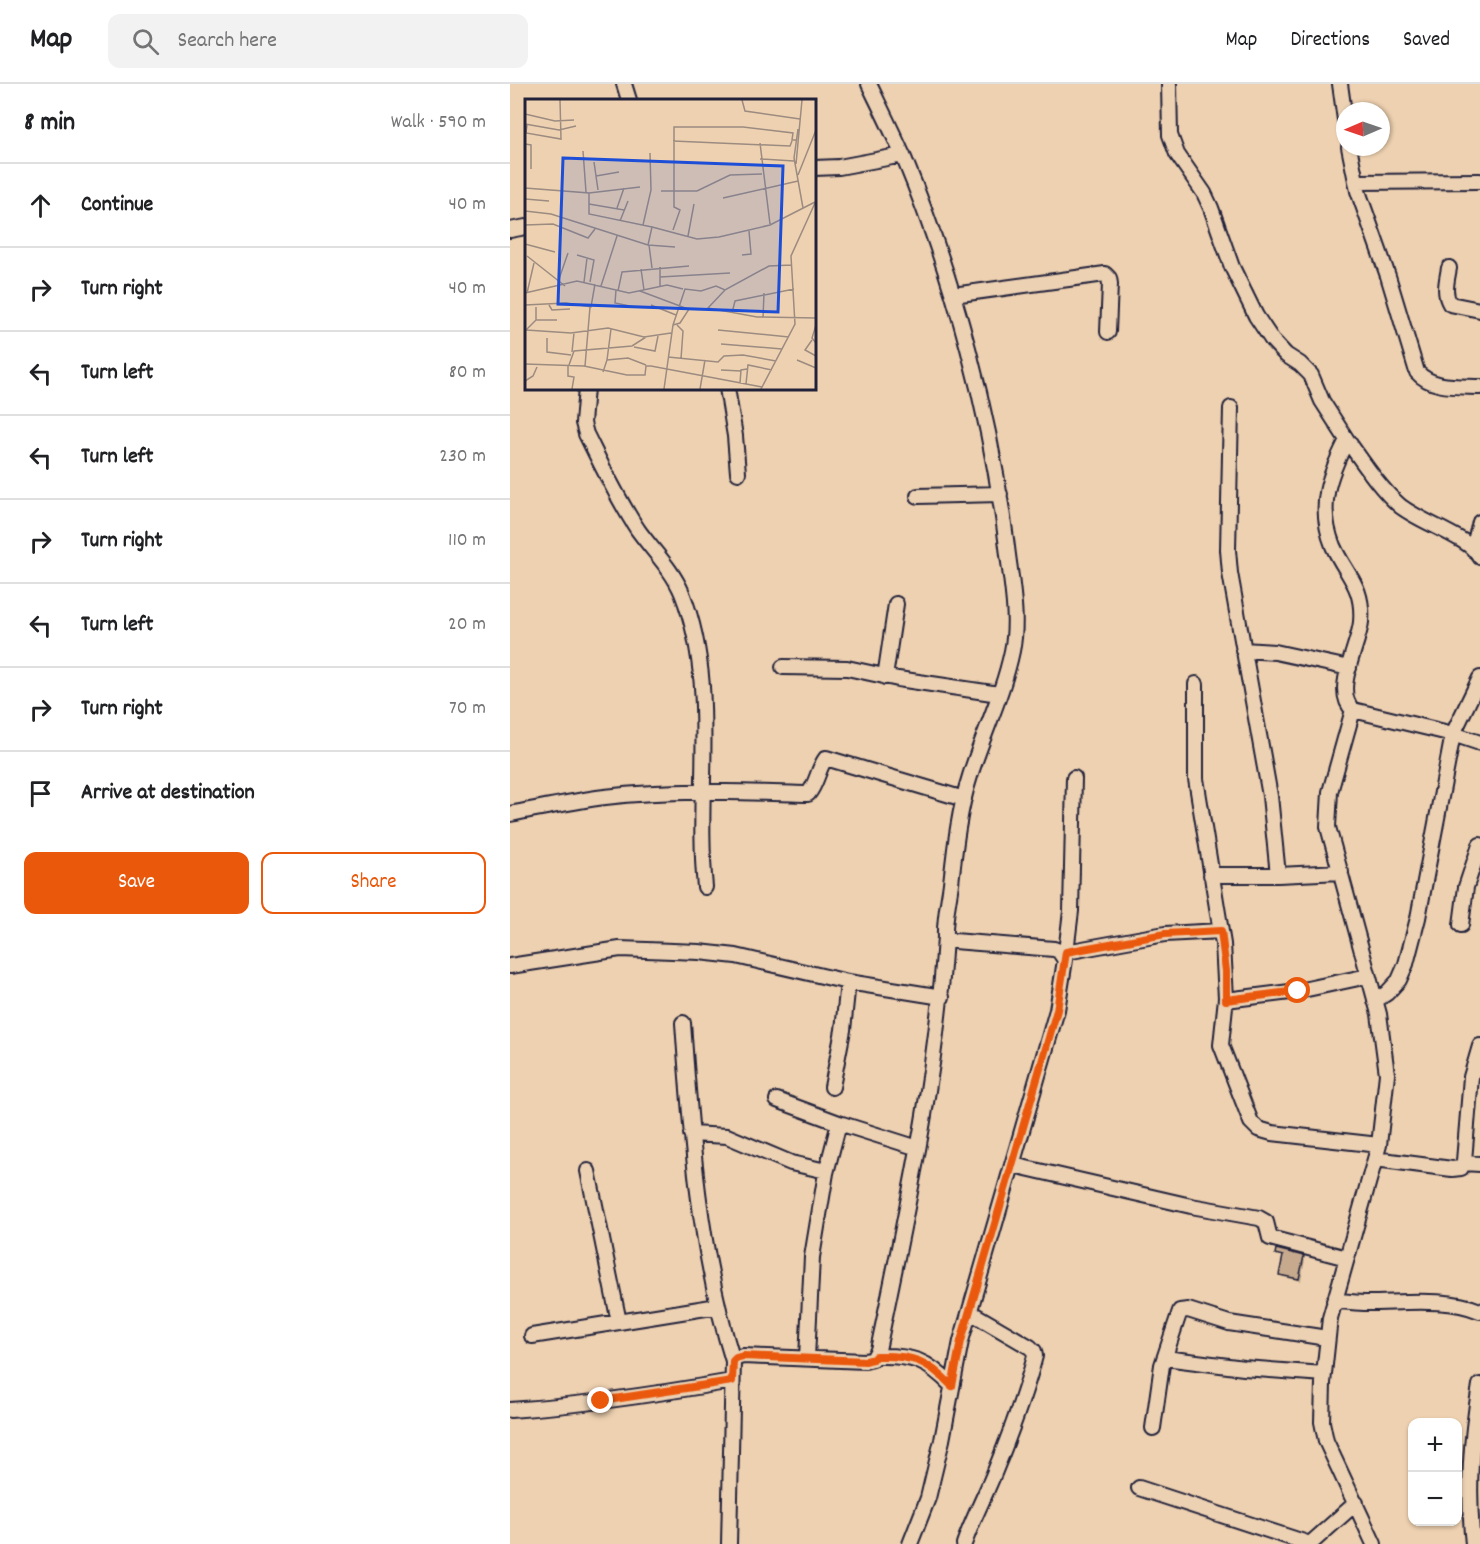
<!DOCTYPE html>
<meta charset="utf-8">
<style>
body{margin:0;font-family:Dekko,sans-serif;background:#f2f2f2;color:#202124}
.controls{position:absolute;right:18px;bottom:18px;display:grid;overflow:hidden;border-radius:12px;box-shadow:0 2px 4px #0004}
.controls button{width:54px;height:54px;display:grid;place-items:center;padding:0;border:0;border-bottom:2px solid #e0e0e0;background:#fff;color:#202124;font:30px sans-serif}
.compass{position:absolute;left:826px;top:18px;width:54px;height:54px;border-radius:50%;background:#fff;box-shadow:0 2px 4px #0004;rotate:268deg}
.stop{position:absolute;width:18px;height:18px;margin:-14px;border:4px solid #ea580c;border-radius:50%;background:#fff}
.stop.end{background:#ea580c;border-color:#fff;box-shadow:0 2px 6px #0008}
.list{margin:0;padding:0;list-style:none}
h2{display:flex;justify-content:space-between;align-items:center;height:78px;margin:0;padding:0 24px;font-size:26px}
h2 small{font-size:20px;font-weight:400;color:#757577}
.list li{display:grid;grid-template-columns:39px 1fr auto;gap:18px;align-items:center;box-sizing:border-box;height:84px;padding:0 24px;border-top:2px solid #e0e0e0}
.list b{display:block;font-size:22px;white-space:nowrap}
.list em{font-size:20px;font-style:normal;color:#757577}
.actions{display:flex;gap:12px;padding:18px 24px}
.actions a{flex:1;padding:14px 0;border:2px solid #ea580c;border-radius:12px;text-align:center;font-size:21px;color:#ea580c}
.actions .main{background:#ea580c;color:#fff}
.icon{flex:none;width:33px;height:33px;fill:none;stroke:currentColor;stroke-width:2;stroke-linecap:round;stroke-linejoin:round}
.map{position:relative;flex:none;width:970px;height:1460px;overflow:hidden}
header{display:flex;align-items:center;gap:36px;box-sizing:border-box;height:84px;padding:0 30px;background:#fff;border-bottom:2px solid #e0e0e0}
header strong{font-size:28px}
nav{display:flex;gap:33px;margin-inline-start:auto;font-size:21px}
.search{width:420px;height:54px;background:#f2f2f2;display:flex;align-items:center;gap:15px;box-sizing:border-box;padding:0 21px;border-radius:12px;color:#757577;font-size:22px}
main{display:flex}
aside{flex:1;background:#fff}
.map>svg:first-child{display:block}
.shadow{fill:#0003}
.building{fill:#c7aa8e;stroke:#22223b;stroke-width:1.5}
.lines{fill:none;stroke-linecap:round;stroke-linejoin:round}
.minor-casing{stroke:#22223b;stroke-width:18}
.minor{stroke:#ecd1b3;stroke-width:14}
.route{stroke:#ea580c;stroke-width:8}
.inset-road{fill:none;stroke:#9c8b81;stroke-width:1.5}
.view{fill:#1d4ed8;fill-opacity:0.15;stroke:#1d4ed8;stroke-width:3}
.inset-edge{fill:none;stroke:#22223b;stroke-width:3}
</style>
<header>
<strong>Map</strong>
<div class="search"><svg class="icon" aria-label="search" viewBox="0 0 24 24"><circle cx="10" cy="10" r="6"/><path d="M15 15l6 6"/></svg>Search here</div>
<nav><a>Map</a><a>Directions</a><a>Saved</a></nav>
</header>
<main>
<aside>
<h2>8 min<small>Walk · 590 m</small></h2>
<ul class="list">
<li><svg class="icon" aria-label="ahead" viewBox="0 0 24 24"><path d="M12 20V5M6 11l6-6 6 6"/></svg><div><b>Continue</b></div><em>40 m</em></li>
<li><svg class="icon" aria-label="right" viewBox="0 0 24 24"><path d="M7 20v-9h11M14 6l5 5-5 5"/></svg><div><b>Turn right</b></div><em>40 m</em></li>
<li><svg class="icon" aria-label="left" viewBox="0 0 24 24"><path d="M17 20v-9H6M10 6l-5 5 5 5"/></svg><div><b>Turn left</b></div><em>80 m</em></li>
<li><svg class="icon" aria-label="left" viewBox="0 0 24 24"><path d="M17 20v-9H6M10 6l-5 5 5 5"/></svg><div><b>Turn left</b></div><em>230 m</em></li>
<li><svg class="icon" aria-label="right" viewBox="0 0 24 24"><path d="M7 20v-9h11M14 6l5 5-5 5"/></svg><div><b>Turn right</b></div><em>110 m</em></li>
<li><svg class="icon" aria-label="left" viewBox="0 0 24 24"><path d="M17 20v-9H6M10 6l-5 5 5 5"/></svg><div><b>Turn left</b></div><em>20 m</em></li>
<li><svg class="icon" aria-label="right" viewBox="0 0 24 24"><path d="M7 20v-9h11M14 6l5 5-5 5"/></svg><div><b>Turn right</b></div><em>70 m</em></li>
<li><svg class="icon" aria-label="arrive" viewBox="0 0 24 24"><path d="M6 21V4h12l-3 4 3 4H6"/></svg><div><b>Arrive at destination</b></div></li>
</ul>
<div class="actions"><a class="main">Save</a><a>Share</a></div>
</aside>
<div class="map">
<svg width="970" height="1460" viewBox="0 0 970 1460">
<rect width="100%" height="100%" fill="#eed1b0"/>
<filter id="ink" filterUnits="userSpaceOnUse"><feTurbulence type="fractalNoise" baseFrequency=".0167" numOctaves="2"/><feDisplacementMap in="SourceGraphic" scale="12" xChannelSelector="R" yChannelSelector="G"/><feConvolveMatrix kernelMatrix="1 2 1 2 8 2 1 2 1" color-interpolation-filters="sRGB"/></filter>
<g filter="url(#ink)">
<path class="shadow" d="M766,1170L793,1173L795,1176L791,1197L773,1193L771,1191L774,1173Z"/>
<path class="building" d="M766,1165L794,1172L789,1195L769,1191L773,1172L765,1170Z"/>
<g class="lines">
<defs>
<path id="minor" d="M114,0L119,16
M359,0C371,25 383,49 394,74C444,195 481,333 497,463C501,497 509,534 502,567C493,610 473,650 460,692C449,726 445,763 441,799C439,816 434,835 435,853L438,856L444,857L544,865L549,867L555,876L547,926L451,1257L432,1356L418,1414L400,1460
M659,0L660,51L667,70L694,109L701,124L722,183L746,232L762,256L776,271L790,280L801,291L812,317L837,356C819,391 807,422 823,462C836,491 854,502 851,538C849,562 822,607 843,626L943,650L970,659
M830,0L835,36
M839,63L848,107L878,192L907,288C922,305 948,302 970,303
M304,84L329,83L393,71
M846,98L970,97
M0,146L16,143
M939,184C937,196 933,209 940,220L970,226
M443,211L595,190L599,194L600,200L598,248
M76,304L73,339L76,350C92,382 108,416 128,446C143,467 162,485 172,509C209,603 185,705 195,803
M217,304L225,352L228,389
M721,324L718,466L720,489L760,712L768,791
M837,356C853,378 868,402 889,421C907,437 961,454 970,473
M408,412L490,410
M963,465L970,438
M733,566L765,568L839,584
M273,583L337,584L388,595L489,610
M375,593L386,520
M686,600V695L713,860L716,914L711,961L741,1038L748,1045L762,1049L869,1061
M843,626L820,708L818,743L869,930L877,990L869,1061L820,1234L813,1299L812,1338L816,1357L864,1460
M0,730C32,724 63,717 95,713C163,705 231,708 298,710C307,700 308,684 316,674L454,715
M701,791H768L831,788
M951,841L956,803L970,761
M556,868L655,850L711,847
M555,876L561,827L564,694
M0,882L110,865L189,868L226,872L338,898L432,913
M716,916L788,907L858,892
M865,917L877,909L889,896L896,880L908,834L943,650L970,594
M173,939C181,1053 189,1168 223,1277
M322,1003L333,946L338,898
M267,1016L329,1039L408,1064
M181,1050L217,1052L281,1079L316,1087
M865,1075L942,1085L951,1084L954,1077L961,993L970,962
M953,1079L970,1080
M503,1081L681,1122L749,1134L756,1138L760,1154L837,1174
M78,1087L109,1238
M824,1217C835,1217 846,1219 857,1219C892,1219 938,1213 970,1227
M22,1252L208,1222
M366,1272C402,1271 417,1276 442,1302
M297,1274L302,1173L316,1089L329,1039
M655,1274L734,1284L814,1290
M0,1326C75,1321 148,1310 222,1297
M643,1344L652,1281L670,1227L678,1226L719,1239L817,1254
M629,1404L800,1460
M219,1460L223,1277L226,1274L233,1272L355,1277L363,1275L368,1266C396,1129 427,992 435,853
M454,1460C463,1434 475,1412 485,1387C500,1350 515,1311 525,1272L524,1267L520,1263L460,1228
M800,1460L846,1419
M963,1460C957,1404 961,1356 970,1301"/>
</defs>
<use href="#minor" class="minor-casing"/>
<use href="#minor" class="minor"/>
</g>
</g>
<g class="lines" filter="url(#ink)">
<path class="route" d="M91,1317L222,1297L223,1277L226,1274L233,1272L356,1277L363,1275L366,1272C402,1271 417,1276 442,1302L451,1257L547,926L556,868L655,850L711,847L716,887V916L788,907"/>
</g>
<g transform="translate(15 15)">
<rect width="291" height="291" fill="#eed1b0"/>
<path class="inset-road" d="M217,1L220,12L275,20M0,15L30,22L49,21M0,25L34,31L51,27M2,26L1,34L36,40L35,1M273,30L269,59L278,109M148,42L265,47L267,42M235,44L245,125M0,45L6,46V70M58,52L61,93M235,60L269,62M69,63L73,91M271,65L277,1M273,76L291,31M71,77L94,73M0,89L64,94V115L127,128M136,92H172L205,76L237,75M64,94L115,88M198,99L273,82M0,100L24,102M64,105L99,111M92,109L99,89M0,112L26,115L123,146L127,128L172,140L194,138L245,126L290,103M95,122L103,102M0,126L28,125L63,139L70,130M118,126L126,91L125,54M148,131L155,111L149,108V28H218L268,34L267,41H272M163,137L169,105M0,145L30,153M123,146L150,148M124,146L127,169M52,156L69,161L65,183M217,156L226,155L224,132M2,157L40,187M116,170L119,191M135,178L205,174M34,180L43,154M59,183L62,159M76,187L92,137M135,187V168M91,191L90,204L110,208M93,192L97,173L164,167M115,192L163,210M0,194L52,182L104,194L142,186L158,190M2,194L9,164M0,206L41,204L66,208L70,185M24,206L27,211L45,210M126,206L151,216M183,209L232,218L291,219M207,214L210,202L269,190M238,219L239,194M11,221H32M148,226L155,224L164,210H182L200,191M152,226L158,232L156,260M291,226L287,239L291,244M1,231L46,234L83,229L119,238L146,234M1,231L11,221V208M193,231L264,238M22,239V253L46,256M287,241L280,251L291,257M196,245L257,250M109,248L130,252L133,237M47,253L49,234M143,258L193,263L199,257L218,256L251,262M82,261L86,230M272,261L291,269M0,265L59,267L102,276H120L121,267H126L237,288M43,266V277L49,278L47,290M44,266L49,252L107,247L121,238M60,267L65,208M196,271L216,272M78,273L82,261L103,259L121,266M0,282L8,277L12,268M215,284L216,271L222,270M221,285L223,266L247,271M139,290L148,226L160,190L176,192L191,187L200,191L244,167L266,166M175,290L180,261M236,290L270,225L266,157L290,104"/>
<path class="view" d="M38,59L258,67L253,213L33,205Z"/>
<rect width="291" height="291" class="inset-edge"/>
</g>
</svg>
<div class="controls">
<button>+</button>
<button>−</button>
</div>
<svg class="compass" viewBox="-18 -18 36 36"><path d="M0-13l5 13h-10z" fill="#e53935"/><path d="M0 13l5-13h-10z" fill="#757577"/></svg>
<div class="stop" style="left:788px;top:907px"></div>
<div class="stop end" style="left:91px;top:1317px"></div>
</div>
</main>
